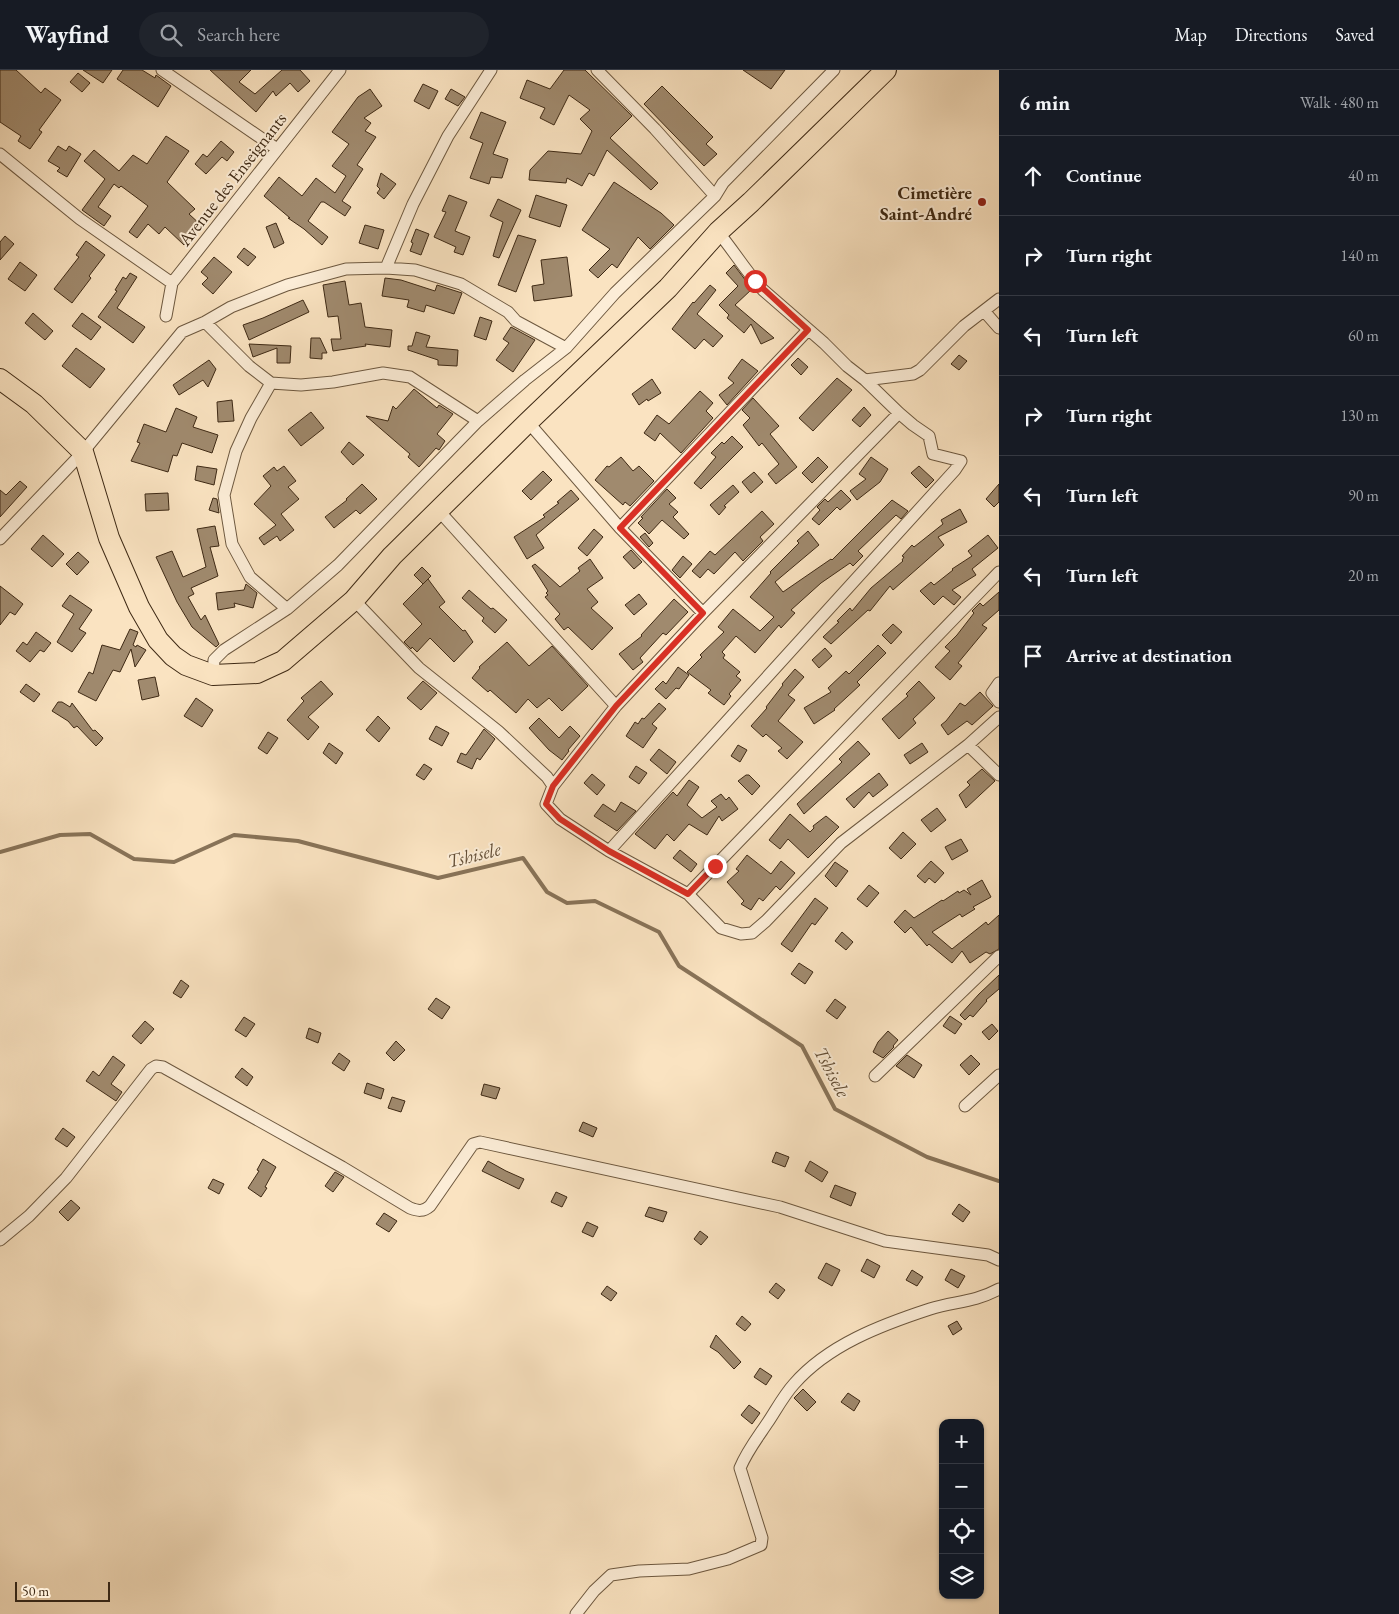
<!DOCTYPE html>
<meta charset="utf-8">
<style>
body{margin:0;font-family:"EB Garamond",serif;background:#20242c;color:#f1f3f6}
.controls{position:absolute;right:15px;bottom:15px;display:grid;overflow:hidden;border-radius:10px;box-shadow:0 1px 4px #0004}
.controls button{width:45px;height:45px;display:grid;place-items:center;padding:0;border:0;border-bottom:1px solid #363941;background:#171b24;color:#f1f3f6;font:25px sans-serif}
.scale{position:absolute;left:15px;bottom:12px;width:95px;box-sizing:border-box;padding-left:5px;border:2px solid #3e2914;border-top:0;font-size:14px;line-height:18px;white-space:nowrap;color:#3e2914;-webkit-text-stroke:4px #fcedd7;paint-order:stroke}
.stop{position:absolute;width:15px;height:15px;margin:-11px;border:4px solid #d93025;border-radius:50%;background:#fff}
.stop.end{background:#d93025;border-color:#fff;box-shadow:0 1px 5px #0008}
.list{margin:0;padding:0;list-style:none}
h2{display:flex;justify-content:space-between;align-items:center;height:65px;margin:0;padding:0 20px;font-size:21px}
h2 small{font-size:16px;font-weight:400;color:#9ea1a6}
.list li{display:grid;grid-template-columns:32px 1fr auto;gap:15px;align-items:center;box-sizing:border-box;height:80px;padding:0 20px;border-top:1px solid #363941}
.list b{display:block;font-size:19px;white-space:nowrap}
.list em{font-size:16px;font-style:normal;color:#9ea1a6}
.icon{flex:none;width:28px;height:28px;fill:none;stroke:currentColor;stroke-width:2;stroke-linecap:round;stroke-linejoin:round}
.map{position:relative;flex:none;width:999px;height:1544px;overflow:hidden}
header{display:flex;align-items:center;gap:30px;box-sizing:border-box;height:70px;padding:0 25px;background:#171b24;border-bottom:1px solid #363941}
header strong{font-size:24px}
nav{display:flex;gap:28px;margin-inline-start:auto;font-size:18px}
.search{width:350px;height:45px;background:#20242c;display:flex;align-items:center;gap:12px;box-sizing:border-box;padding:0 18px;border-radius:28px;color:#9ea1a6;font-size:19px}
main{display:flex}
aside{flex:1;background:#171b24}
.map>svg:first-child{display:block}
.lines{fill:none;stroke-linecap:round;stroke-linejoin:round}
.stream{stroke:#887358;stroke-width:4}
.building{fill:#a08a6e;stroke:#3e2914}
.minor-casing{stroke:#6d583f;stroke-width:13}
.trunk-casing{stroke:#3e2914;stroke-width:22}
.minor{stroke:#fcedd7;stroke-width:11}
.trunk{stroke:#fae3c1;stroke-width:20}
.route{stroke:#d93025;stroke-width:6}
.poi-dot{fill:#8f2418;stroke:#fcedd7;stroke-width:2}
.labels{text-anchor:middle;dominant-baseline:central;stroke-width:4;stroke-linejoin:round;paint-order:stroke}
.street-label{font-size:18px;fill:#3e2914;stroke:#fcedd7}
.poi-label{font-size:18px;font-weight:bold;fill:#3e2914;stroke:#fcedd7;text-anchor:end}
.water-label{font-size:19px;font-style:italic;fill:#634e36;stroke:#fcedd7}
</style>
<header>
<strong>Wayfind</strong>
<div class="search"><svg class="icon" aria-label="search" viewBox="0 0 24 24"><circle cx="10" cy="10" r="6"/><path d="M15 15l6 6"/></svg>Search here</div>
<nav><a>Map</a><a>Directions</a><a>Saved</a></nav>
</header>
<main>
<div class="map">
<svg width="999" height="1544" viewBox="0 0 999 1544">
<rect width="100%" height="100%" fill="#fae3c1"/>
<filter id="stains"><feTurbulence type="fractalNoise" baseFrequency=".004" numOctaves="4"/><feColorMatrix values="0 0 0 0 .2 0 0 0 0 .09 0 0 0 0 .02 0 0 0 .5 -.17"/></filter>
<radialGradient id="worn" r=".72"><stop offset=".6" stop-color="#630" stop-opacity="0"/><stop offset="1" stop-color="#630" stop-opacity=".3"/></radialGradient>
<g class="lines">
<path class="stream" d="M0,782L60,765L90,764L134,789L174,792L234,765L298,771L438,808L523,788L547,822L567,833L595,831L659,862L679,896L802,976L835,1039L927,1087L999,1111"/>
</g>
<path class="building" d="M0,0H16L41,23L45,18L61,30L39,60L42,62L30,79L18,71L21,66L0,52Z
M83,0H112L103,13Z
M123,0H142L155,8L156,5L171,16L158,37L117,9Z
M210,0H251L239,12L255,24L282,0H300L310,11L298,22L290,13L276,26L273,21L256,42Z
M564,0H585L632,46L610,68L658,113L651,120L607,80L594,106L589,103L582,116L567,108L566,113L529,110L530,100L548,81L581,84L592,61L580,49L590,40L569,25L554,55L540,48L545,38L520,28L527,10L550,19Z
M743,0H785L771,19Z
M78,3L90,13L82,22L70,12Z
M423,14L438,21L429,39L414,31Z
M662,16L713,67L706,74L717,84L704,96L644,34Z
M370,19L382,36L364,48L371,53L365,61L376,67L357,95L363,99L342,131L351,137L345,146L324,132H321L308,151L328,167L322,175L304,159L288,148H290L264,126L279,107L302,126L316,108L335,123L346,106L332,96L349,74L332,62L358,27Z
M451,19L465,27L458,36L445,29Z
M481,42L506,52L493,84L508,89L502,108L491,107L489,114L470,108L483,73L470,68Z
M166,66L189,81L167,112L195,139L189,144L202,156L184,175L165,157L159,164L148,154L137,168L129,162L148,136L121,116L119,118L114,114L98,137L111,146L104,156L82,140L105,109L84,91L94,80L119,101L133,85L147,94Z
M221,71L234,82L227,91L222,87L206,104L195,94L203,84L207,87Z
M58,76L66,81L69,76L81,84L67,107L57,101L60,98L48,91Z
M381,103L396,114L384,129L377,123L380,119L377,116Z
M614,112L661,143L674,155L650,179L638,167L617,198L612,194L598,208L589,200L610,179L582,160Z
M449,125L467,132L455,161L470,167L463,185L454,182L456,177L434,167L446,142L442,141Z
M536,125L567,135L560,157L529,147Z
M498,129L521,140L499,188L493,186L503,152L490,146Z
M276,153L284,173L274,178L266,157Z
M365,155L384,160L378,179L359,173Z
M416,159L429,164L421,185L410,181L413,173L411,172Z
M518,165L536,170L516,222L498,215Z
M5,166L14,174L0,190V172Z
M86,171L105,185L89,206L91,208L72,233L54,219L79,187L76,185Z
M244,178L256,187L248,196L237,187Z
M214,187L232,202L213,224L202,214L208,208L201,202Z
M567,187L572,226L534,231L532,216L544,214L541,190Z
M20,192L37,205L25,221L8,209Z
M734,195L752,219L735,235L774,268L761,274L751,254L744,263L727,248L729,245L719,235L738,216L726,203Z
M130,203L137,207L117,238L145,257L133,273L98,247L117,221L115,220L123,207L126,209Z
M385,208L401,210L435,221L437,215L462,223L454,244L426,235L424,242L407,237L409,230L382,226Z
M345,211L349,235L361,233L365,257L392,260L390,277L365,274L366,276L333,281L331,269H341L338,246L328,247L323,215Z
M710,215L716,220L697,244L723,266L713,277L704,269L695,279L672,259L693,232L694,233Z
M303,230L309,242L249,270L243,255L263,248Z
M33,243L53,261L45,270L25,253Z
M82,243L101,257L91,270L72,256Z
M480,247L492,251L486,270L474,266Z
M511,257L535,270L513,302L496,290L509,273L503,269Z
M416,262L430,266L426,277L458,280L457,296L438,295V290L408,280V276H412Z
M311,268H320L327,283H322V289L310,288Z
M249,274L291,276L290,293H277V278L253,287Z
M76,278L105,299L90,318L62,296Z
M959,285L967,291L959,300L951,294Z
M798,288L808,297L801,305L791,295Z
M742,289L758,301L727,335L719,325L734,313L728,308Z
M209,290L216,299L208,317L203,310L179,325L173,315Z
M837,308L852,320L813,361L799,348Z
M652,309L661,323L648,331L647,329L639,335L632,324Z
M414,319L437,338L439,335L453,344L437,364L445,371L439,380L436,378L419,397L408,387L410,384L366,346L388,351L393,336L396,339Z
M700,321L713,333L706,341L713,348L681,383L660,363L655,371L644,363L657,345L669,354Z
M753,328L779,356L770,364L797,397L776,414L768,404L779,394L762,373L759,376L743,355L750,348L742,340Z
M232,330L234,351L218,352L217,332Z
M864,337L871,345L860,357L852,350Z
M176,338L197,347L193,357L218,365L212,383L182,373L177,386L173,385L168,402L131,391L140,373L137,372L144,354L166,362Z
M311,342L324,358L301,376L288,360Z
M732,366L743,377L701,419L694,413L716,387L711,383L722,372L724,374Z
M349,372L364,385L353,395L341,382Z
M621,387L633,401L639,396L654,411L630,436L625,432L623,435L595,410L607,396L609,397Z
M818,387L828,397L812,413L802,403Z
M871,387L888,399L880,412L857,430L850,421L866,409L859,404Z
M197,396L217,399L214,415L195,410Z
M284,396L296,411L288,417L299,429L281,444L294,460L280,471L277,466L264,475L259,468L276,455L254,434L271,416L263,406L274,397L277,401Z
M919,396L934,410L926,418L911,403Z
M543,401L552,410L531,430L522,421Z
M754,402L763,412L751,423L742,412Z
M20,411L27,417L0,447V420L6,425Z
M362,414L377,429L360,444L356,440L334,458L325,447L347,430L346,429Z
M999,414V432L994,437L986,429Z
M733,415L739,422L724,436L726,437L719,445L710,435Z
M667,419L676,428L669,434L678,442L673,447L689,464L684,469L662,450L649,464L638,453L643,448L641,447Z
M571,420L579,429L536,465L544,478L527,489L514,467L545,447L543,445L559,433L557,432Z
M841,420L851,430L840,440L837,437L819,455L812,449L820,440L817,437L825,429L828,432Z
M168,423L169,440L146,441L145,424Z
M213,428L217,429L219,443L209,440Z
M892,430L908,441L901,449L896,445L858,481L863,486L853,496L850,493L821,513L791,540L795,543L781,558L779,555L755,583L736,566L722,582L725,585L723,588L740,602L736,606L741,610L729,624L731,626L724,635L708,623L711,620L687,602L702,587L700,585L724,562L718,557L733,539L760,561L774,547L750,527L771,503L770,502L799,473L797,471L808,461L819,475L775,512L783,522L831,489L832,490Z
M960,439L967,452L938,467L944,475L893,520L890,516L870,541L868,540L831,574L823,567L839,552L837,551L850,538L852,541L871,518L903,491L902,490L904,487L902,486L912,475L914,477L943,454L941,450Z
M762,441L774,454L760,467L763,471L743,491L735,482L714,504L708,499L700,508L692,501L710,481L715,485Z
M215,456L219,476L210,477L218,506L191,518L194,524L188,527L201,550L205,545L219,574L216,577L192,557L177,532L156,487L172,481L183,507L206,497L197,459Z
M594,459L603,467L587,486L578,478Z
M645,463L653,473L649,477L640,467Z
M43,465L64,484L52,497L31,479Z
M988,465L998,478L972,499L976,505L952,520L961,527L954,535L943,526L934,535L920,521L931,512L934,515L953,500L952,499L972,486L968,481Z
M631,480L642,492L634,499L623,487Z
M78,482L89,492L77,505L66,494Z
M683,486L692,494L680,508L672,500Z
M590,489L603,508L587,519L598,532L591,538L613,558L592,580L568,557L564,560L555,549L560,544L545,527L548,525L546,523L548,521L532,496L535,494L560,517L580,501L578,498Z
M422,497L431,506L423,514L414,505Z
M428,509L445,532L439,537L463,561L465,560L473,572L454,592L430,568L417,582L412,577L411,579L404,572L422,554L403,534Z
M246,514L257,523L253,538L234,533L235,537L218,540L216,523L244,520Z
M0,516L23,534L15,545L10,542L0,555Z
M469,520L491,539L493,538L507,550L495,563L482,551L484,548L462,528Z
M999,522V540L982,555L987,558L958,593L962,596L950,610L935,597L950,581L945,577L957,565L974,543L972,541L980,533L983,536Z
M639,524L647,534L634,545L625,535Z
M70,525L92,540L79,559L86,563L72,582L57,572L74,544L62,536Z
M674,529L688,542L666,565L663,563L640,588L643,592L633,600L619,584L642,566L641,565Z
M893,554L902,562L891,574L882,565Z
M130,559L138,562L133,575L136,577L137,575L146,580L135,597L131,579L120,602L113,600L96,631L78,622L89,602L93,604L102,575L120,580Z
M36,562L51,573L44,582L40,580L30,592L16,581L23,572L27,575Z
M507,572L529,596L552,576L588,616L562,641L549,628L537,638L528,629L516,643L490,620L488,622L472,608L480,598L479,597Z
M878,575L886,583L857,612L860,615L834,639L835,640L814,654L804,638L831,622L828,618L846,601L849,604Z
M825,578L832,586L819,598L812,590Z
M678,597L689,605L679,619L676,618L666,629L655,619L663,611L666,614Z
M795,599L804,607L788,625L795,630L778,651L803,672L787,689L778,681L782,678L766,664L763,667L751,656L767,638L766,637L783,615L782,614Z
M155,607L159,626L142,630L138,610Z
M321,611L333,624L308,647L319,657L308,670L287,650L304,631L301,628Z
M423,611L437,623L421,640L407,628Z
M919,611L935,628L913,649L916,653L899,669L882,649L908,626L906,624Z
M26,614L40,624L34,632L20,622Z
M980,622L993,636L972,655L967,651L948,665L941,655L946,651L960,633L965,636Z
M196,628L213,640L202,657L184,646Z
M58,632H62L70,637L72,633L93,661L95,660L103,668L101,671L96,676L77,656L74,658L68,651L52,641Z
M659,633L666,639L652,654L657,658L643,678L626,666L635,652L638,654L642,648L644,649Z
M378,646L390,658L379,672L366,660Z
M539,648L559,668L570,656L580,666L568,680L569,681L562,690L549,680L529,658Z
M436,656L449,663L442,676L429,669Z
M484,659L495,669L480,690L477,688L472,699L457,692L461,683L466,685Z
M268,662L278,668L267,684L258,678Z
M858,671L870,684L804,744L797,734L842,692L839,689Z
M329,673L343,683L336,694L323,683Z
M922,673L928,682L910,694L904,685Z
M738,675L747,680L740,692L731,686Z
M659,679L676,692L667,704L650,690Z
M424,694L432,699L424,710L416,705Z
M636,696L647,703L639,714L629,707Z
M982,699L995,711L966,738L959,725L970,715L967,712Z
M879,703L888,715L873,727L869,722L854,738L846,729Z
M592,704L605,715L597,725L584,713Z
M746,705H749L760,716L752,725L738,711Z
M689,710L699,717L687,735L702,748L717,737L711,731L721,724L726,730L729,727L738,739L722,751L719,746L707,765L689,754L674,771L667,764L655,779L635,764L673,722L677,726Z
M621,732L636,741L617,761L594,746L603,734L615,742Z
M937,738L946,750L931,762L921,750Z
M790,744L810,762L814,758L813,756L826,746L839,757L808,788L788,769L780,779L769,770Z
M903,762L916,774L901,789L889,778Z
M961,769L968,781L952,790L945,777Z
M680,780L697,794L691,802L673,788Z
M747,785L771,804L781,791L795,803L780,820L776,816L763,831L759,828L751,840L741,834L744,831L727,812L739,801L736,799Z
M931,791L944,803L935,813L929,808L925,813L917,806Z
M835,792L848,801L836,817L825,806Z
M982,810L991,827L973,837L975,839L962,847L960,844L932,862L952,879L986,852L988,855L999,845V879L990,884L986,882L970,893L962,881L952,893L929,874L927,876L911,857L905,863L894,852L905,840L914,848L942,830L943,831L958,821L959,823L964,820L971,825L967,819Z
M869,815L879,823L867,837L857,829Z
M815,828L828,838L815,855L812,853L792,882L781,874Z
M842,862L853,872L846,880L835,871Z
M799,893L813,902L805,914L791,904Z
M999,905V919L986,930L987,931L973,947L970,945L965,950L960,945L979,924Z
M181,910L189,916L181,928L173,923Z
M436,928L450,937L442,949L428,939Z
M835,929L846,937L837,949L826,941Z
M950,946L962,954L955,964L943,956Z
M244,947L255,954L246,967L235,960Z
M145,951L154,959L141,974L132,966Z
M992,954L998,961L989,970L982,962Z
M309,958L321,963L318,973L306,968Z
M888,961L898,970L893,976L894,977L883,988L873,982L878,972Z
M396,971L405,980L394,991L386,983Z
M339,983L350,991L344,1001L332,993Z
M907,985L922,995L914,1008L896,996Z
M971,985L980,994L969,1005L960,995Z
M113,986L125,995L111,1014L122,1022L116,1031L86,1011L93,1001L99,1006Z
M242,998L253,1007L247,1016L235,1007Z
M367,1013L384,1019L381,1029L364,1023Z
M484,1014L500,1018L496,1029L481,1025Z
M392,1027L405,1031L401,1042L388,1038Z
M583,1052L597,1058L593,1067L579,1061Z
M63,1058L75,1067L67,1077L55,1069Z
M776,1082L789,1087L785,1097L772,1092Z
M263,1089L276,1097L265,1117L267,1118L261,1127L248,1118L259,1101L257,1100Z
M488,1091L506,1101L524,1109L519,1119L482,1101Z
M810,1091L828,1102L822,1112L805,1101Z
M335,1102L344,1107L333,1122L325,1116Z
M213,1109L224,1114L219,1124L208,1118Z
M835,1115L856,1123L851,1136L830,1127Z
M556,1122L567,1127L562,1137L551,1132Z
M71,1130L80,1138L68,1151L59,1142Z
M959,1134L970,1142L963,1152L952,1144Z
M649,1137L667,1142L663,1152L645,1146Z
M384,1143L397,1151L389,1162L376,1154Z
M587,1152L598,1157L593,1167L582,1162Z
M700,1161L708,1167L701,1175L694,1169Z
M867,1189L880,1196L874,1208L861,1201Z
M826,1193L840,1200L832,1216L818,1208Z
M951,1199L965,1206L958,1218L945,1210Z
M912,1200L923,1207L917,1216L906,1210Z
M776,1213L785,1220L778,1229L769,1222Z
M607,1216L617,1223L611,1231L601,1224Z
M742,1246L751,1254L745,1261L736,1254Z
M957,1251L962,1259L953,1265L948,1256Z
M716,1265L741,1292L734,1299L718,1282L710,1277Z
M760,1298L772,1306L766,1315L754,1307Z
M803,1319L816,1332L807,1341L794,1328Z
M848,1323L860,1331L854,1341L841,1332Z
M749,1335L760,1343L752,1354L741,1345Z"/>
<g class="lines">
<defs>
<path id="minor" d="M162,0L277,79
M597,0L655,59L715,126
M0,84L80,149L172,213
M386,198L413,134L448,66L491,0
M984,241L999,258
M166,246L172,213L340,0
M205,252L249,296L271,313L301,315L333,312L383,303L410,307L478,351
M865,310L913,304L920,300L964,256L999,229
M271,313L251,348L236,381L224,425L232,474L250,507L287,539
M899,343L703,543L616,636L553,716L546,734L560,749L609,781L688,824L721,858L741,864L752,863L766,851L841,773L968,675L999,647
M528,352L620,458L703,543
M439,441L616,636
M620,458L808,260
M0,469L83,382L182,262L205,252L231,237L287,215L346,199L386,198L415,200L461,214L508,242L516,251L566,278
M354,530L419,598L498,661L547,707L553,716
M213,605L214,590L224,580L287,539L338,495L478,351L525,310L566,278L615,223L715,126L723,113L834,0
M999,613L992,623L999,632
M968,675L999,705
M609,781L955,400L961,391L933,384L929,366L913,355L899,343L865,310L847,296L824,273L763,220C746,202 734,181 718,162
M688,824L999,502
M875,1006L999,886
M965,1036L999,1005
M0,1170L29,1146L66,1108L151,999L156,996L163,997L342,1097L410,1138C418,1141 423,1142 430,1136L473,1074L480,1072L780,1137L885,1171L988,1185L999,1190
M576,1544L594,1521L611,1505L639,1501L689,1499L728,1489L761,1475L762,1468L740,1398C747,1381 758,1367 768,1352C776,1340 784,1325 794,1314C828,1275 881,1255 930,1239C955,1231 973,1233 999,1219"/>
<path id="trunk" d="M0,309L34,334L83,382L109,468L139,537L158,570L173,586L186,595L213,605L257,603L283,591L354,530L392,486L528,352L668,218L718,162L751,132L886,0"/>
</defs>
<use href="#minor" class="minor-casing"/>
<use href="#trunk" class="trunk-casing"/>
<use href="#minor" class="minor"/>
<use href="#trunk" class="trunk"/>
</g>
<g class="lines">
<path class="route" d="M715,796L688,824L609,781L560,749L546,734L553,716L616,636L703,543L620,458L808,260L755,211"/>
</g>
<circle class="poi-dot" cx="982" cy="132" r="5"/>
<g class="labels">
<g class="street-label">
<text transform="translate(232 109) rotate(-52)">Avenue des Enseignants</text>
</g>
<g class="poi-label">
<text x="972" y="122">Cimetière<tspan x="972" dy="21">Saint-André</tspan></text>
</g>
<g class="water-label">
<text transform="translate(474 785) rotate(-14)">Tshisele</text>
<text transform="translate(832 1002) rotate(62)">Tshisele</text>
</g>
</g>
<rect width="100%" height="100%" filter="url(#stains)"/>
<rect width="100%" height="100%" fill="url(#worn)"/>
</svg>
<div class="controls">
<button>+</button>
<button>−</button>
<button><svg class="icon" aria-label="locate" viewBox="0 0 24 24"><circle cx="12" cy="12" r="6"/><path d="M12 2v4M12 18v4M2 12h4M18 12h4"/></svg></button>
<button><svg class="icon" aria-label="layers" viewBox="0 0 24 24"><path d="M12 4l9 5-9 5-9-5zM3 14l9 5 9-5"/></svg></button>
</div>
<div class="scale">50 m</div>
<div class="stop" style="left:755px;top:211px"></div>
<div class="stop end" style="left:715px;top:796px"></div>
</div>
<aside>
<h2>6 min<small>Walk · 480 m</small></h2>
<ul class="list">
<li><svg class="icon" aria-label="ahead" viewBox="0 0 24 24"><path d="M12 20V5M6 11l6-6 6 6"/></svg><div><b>Continue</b></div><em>40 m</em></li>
<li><svg class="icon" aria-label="right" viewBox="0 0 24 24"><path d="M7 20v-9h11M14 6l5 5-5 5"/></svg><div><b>Turn right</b></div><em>140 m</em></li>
<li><svg class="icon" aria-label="left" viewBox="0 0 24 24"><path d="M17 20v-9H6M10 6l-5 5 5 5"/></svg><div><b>Turn left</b></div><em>60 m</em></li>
<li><svg class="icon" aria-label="right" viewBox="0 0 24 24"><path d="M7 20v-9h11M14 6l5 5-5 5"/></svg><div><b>Turn right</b></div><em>130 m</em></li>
<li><svg class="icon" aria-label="left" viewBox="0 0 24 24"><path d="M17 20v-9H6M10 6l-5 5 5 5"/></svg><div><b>Turn left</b></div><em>90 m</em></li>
<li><svg class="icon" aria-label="left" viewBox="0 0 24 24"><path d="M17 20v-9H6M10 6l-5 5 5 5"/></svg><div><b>Turn left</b></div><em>20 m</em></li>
<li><svg class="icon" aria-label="arrive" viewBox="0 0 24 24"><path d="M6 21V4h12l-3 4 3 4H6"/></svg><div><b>Arrive at destination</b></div></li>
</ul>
</aside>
</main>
